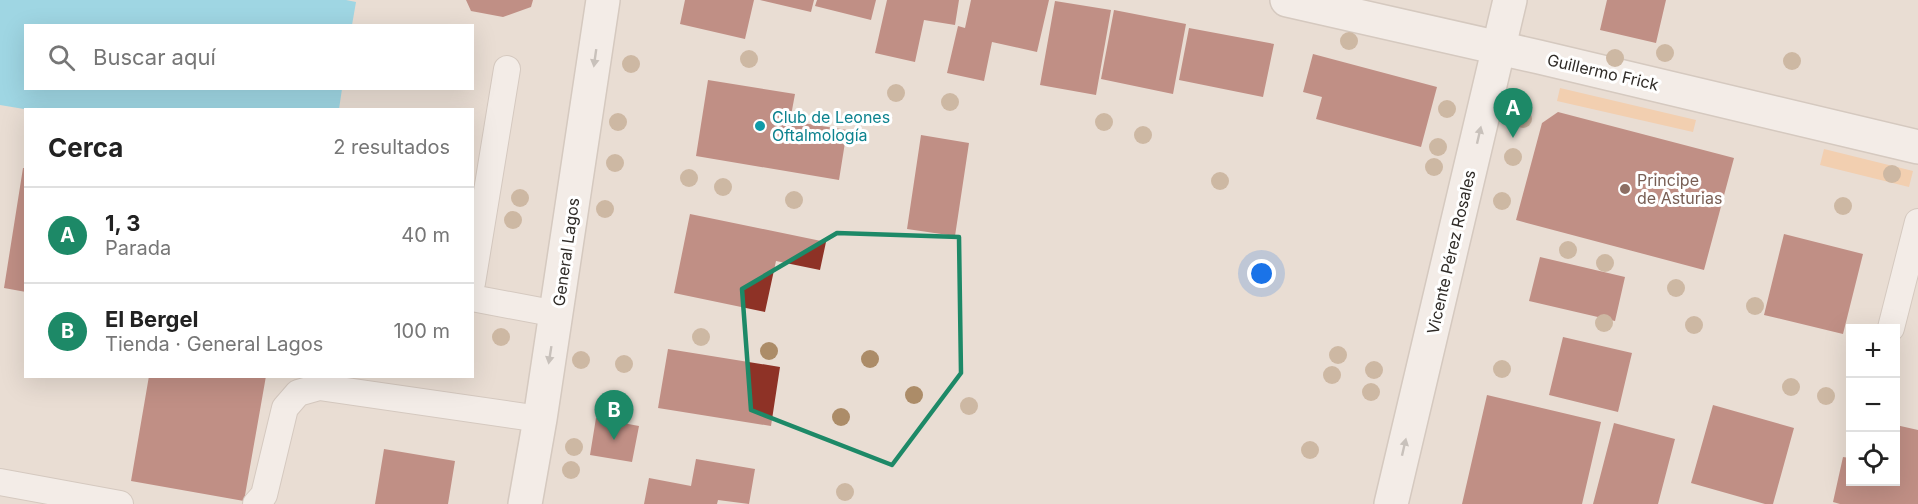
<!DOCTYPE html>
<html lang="es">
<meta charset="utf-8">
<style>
body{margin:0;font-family:Inter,sans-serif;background:#f2f2f2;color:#222}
.controls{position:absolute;right:18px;bottom:18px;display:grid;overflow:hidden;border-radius:0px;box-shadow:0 6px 24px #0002}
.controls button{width:54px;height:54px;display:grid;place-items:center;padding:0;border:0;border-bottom:2px solid #e0e0e0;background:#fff;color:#222;font:30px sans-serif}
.you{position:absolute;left:1262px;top:274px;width:21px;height:21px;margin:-15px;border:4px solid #fff;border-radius:50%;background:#1a73e8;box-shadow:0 0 0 9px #1a73e833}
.badge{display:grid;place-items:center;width:39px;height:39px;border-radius:50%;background:#1d8967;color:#fff;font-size:20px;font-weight:700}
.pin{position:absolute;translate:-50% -50px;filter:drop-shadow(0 2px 3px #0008)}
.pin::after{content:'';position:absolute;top:32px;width:21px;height:18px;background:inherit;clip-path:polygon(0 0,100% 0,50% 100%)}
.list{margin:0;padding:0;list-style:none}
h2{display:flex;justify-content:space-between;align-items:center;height:78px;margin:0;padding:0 24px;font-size:26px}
h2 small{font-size:20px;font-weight:400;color:#767676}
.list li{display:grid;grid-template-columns:39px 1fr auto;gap:18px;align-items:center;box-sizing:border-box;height:96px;padding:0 24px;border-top:2px solid #e0e0e0}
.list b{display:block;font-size:22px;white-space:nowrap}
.list p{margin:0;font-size:20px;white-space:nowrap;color:#767676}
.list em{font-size:20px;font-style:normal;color:#767676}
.icon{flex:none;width:33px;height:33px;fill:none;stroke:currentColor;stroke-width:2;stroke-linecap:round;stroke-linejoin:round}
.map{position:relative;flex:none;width:1918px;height:504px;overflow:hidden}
.search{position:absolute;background:#fff;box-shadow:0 6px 24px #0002;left:24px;top:24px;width:450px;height:66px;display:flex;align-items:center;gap:15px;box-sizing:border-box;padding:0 21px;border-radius:0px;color:#767676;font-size:22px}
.panel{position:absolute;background:#fff;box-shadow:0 6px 24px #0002;left:24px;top:108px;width:450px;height:270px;border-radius:0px}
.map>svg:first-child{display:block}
.green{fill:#fcbe85}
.water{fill:#45cef6}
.building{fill:#8e3226}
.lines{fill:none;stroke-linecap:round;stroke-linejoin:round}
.lane-casing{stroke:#bcb1a7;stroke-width:28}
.street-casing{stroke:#bcb1a7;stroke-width:36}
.secondary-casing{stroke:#bcb1a7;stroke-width:36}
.lane{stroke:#fff;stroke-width:26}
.street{stroke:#fff;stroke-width:33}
.secondary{stroke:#fff;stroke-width:33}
.tree{fill:#ac8c68}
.oneway{fill:#a1a09e}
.marked{fill:none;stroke:#1d8967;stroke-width:4.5;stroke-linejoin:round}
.culture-dot{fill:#0f9aa8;stroke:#fff;stroke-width:2}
.education-dot{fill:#8d6e63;stroke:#fff;stroke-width:2}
.labels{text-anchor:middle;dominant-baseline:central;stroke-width:6;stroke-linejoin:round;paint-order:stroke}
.street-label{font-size:16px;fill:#2f2b27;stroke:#fff}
.culture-label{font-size:16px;fill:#0d838f;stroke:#fff;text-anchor:start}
.education-label{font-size:16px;fill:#785e54;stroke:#fff;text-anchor:start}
</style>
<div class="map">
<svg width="1918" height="504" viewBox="0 0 1918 504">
<rect width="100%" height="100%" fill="#e9ddd3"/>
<path class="green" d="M1560,88L1696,120L1693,132L1557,101Z
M1824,149L1913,171L1909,187L1820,165Z"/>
<path class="water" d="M0,0H346L356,2L352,25L26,26V88L342,89L339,109L30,110L0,105Z"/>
<path class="building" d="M466,0H533L531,7L503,17L471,11Z
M685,0H754L745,39L680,24Z
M760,0H814L811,12Z
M817,0H876L871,20L815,6Z
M887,0H959L955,25L924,20L915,62L875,53Z
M971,0H1049L1037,52L992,42L984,81L947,73L958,26L965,28Z
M1607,0H1666L1656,43L1600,30Z
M1055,1L1111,10L1096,95L1040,85Z
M1114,10L1186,24L1173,94L1101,79Z
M1189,28L1274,44L1263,97L1179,80Z
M1313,54L1437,87L1421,147L1316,119L1322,97L1303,92Z
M708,80L795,94L790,121L847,130L839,180L696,156Z
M1558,112L1734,158L1704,270L1516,220L1542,123Z
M921,135L969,143L955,236L907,229Z
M23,168H26V292L4,288Z
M690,214L826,242L820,270L776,261L765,312L674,293Z
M1784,234L1863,254L1843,334L1764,315Z
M1540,257L1625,277L1615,321L1529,301Z
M1563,337L1632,353L1618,412L1549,395Z
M668,349L780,367L771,426L658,408Z
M149,376H266L244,501L131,481Z
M1487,395L1601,422L1582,504H1462Z
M1713,405L1794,428L1773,504H1765L1691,483Z
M596,418L639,426L632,462L590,455Z
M1614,423L1675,439L1658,504H1593Z
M1896,425L1918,430V504H1840L1833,502L1843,457L1850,458V482H1896Z
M384,449L455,461L448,504H375Z
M696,459L755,469L749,504L718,500L717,504H644L649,478L691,486Z"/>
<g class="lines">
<defs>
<path id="lane" d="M472,283L507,69
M472,298L557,314
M1891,328L1918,222
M0,482L120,504
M256,504L264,495L285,408L298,393L319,387L540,419"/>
<path id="street" d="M1287,0L1539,57L1918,147"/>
<path id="secondary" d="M525,504L540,419L603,0
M1391,504L1510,0"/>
</defs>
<use href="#lane" class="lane-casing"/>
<use href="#street" class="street-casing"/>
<use href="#secondary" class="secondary-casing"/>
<use href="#lane" class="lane"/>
<use href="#street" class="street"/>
<use href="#secondary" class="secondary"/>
</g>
<g class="tree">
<circle cx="1349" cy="41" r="9"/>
<circle cx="1665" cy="53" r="9"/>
<circle cx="1615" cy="58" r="9"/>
<circle cx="749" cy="59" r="9"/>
<circle cx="1792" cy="61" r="9"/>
<circle cx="631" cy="64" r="9"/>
<circle cx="896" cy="93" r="9"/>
<circle cx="950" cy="102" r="9"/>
<circle cx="1447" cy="109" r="9"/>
<circle cx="1523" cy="119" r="9"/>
<circle cx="618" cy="122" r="9"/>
<circle cx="1104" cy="122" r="9"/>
<circle cx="1143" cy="135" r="9"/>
<circle cx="1438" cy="147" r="9"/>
<circle cx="1513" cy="157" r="9"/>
<circle cx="615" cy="163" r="9"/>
<circle cx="1434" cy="167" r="9"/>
<circle cx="1892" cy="174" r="9"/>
<circle cx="689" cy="178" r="9"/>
<circle cx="1220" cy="181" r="9"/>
<circle cx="723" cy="187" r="9"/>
<circle cx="520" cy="198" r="9"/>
<circle cx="794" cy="200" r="9"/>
<circle cx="1502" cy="201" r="9"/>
<circle cx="1843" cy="206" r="9"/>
<circle cx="605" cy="209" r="9"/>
<circle cx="513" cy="220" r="9"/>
<circle cx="1568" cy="250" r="9"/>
<circle cx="1605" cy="263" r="9"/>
<circle cx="1676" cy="288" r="9"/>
<circle cx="1755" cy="306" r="9"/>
<circle cx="1604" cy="323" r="9"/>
<circle cx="1694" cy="325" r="9"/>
<circle cx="501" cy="337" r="9"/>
<circle cx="701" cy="337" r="9"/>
<circle cx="769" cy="351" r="9"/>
<circle cx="1338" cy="355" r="9"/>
<circle cx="870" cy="359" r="9"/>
<circle cx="581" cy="360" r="9"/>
<circle cx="624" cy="364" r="9"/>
<circle cx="1502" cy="369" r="9"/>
<circle cx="1374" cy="370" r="9"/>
<circle cx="1332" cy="375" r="9"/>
<circle cx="1791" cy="387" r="9"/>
<circle cx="1371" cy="392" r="9"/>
<circle cx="914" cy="395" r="9"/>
<circle cx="1826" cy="396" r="9"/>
<circle cx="969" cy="406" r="9"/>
<circle cx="841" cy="417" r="9"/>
<circle cx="574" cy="447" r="9"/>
<circle cx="1310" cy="450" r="9"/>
<circle cx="571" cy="470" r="9"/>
<circle cx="845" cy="492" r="9"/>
</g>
<defs><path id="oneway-solid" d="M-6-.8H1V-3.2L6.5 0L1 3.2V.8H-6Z" transform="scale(1.5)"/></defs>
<g class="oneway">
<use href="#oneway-solid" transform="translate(595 58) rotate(98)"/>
<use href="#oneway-solid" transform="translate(1479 135) rotate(-77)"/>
<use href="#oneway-solid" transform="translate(550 355) rotate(99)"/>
<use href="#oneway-solid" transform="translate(1404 447) rotate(-77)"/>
</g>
<path d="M0 0H1918V504H0ZM837,233L959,237L961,373L892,465L751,410L742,289Z" fill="#e9ddd3" fill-opacity=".55" fill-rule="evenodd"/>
<path class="marked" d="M837,233L959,237L961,373L892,465L751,410L742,289Z"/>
<circle class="culture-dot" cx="760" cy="126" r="6"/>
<circle class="education-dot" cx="1625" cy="189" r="6"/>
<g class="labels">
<g class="street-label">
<text transform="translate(1603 72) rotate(13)">Guillermo Frick</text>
<text transform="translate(566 252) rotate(-82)">General Lagos</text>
<text transform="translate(1451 252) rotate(-77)">Vicente Pérez Rosales</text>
</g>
<g class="culture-label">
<text x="772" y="117">Club de Leones<tspan x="772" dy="18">Oftalmología</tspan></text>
</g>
<g class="education-label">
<text x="1637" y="180">Principe<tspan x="1637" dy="18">de Asturias</tspan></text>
</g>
</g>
</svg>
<div class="controls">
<button>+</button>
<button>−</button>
<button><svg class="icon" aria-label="locate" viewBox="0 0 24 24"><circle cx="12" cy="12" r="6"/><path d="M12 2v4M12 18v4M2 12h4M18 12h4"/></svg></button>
</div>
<div class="you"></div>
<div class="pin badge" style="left:1513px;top:138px">A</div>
<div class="pin badge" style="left:614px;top:440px">B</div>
<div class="search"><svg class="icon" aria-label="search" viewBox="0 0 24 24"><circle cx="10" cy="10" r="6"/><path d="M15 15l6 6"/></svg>Buscar aquí</div>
<section class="panel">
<h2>Cerca<small>2 resultados</small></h2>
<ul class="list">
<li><span class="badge">A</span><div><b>1, 3</b><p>Parada</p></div><em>40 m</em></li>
<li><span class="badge">B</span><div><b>El Bergel</b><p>Tienda · General Lagos</p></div><em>100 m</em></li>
</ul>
</section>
</div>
